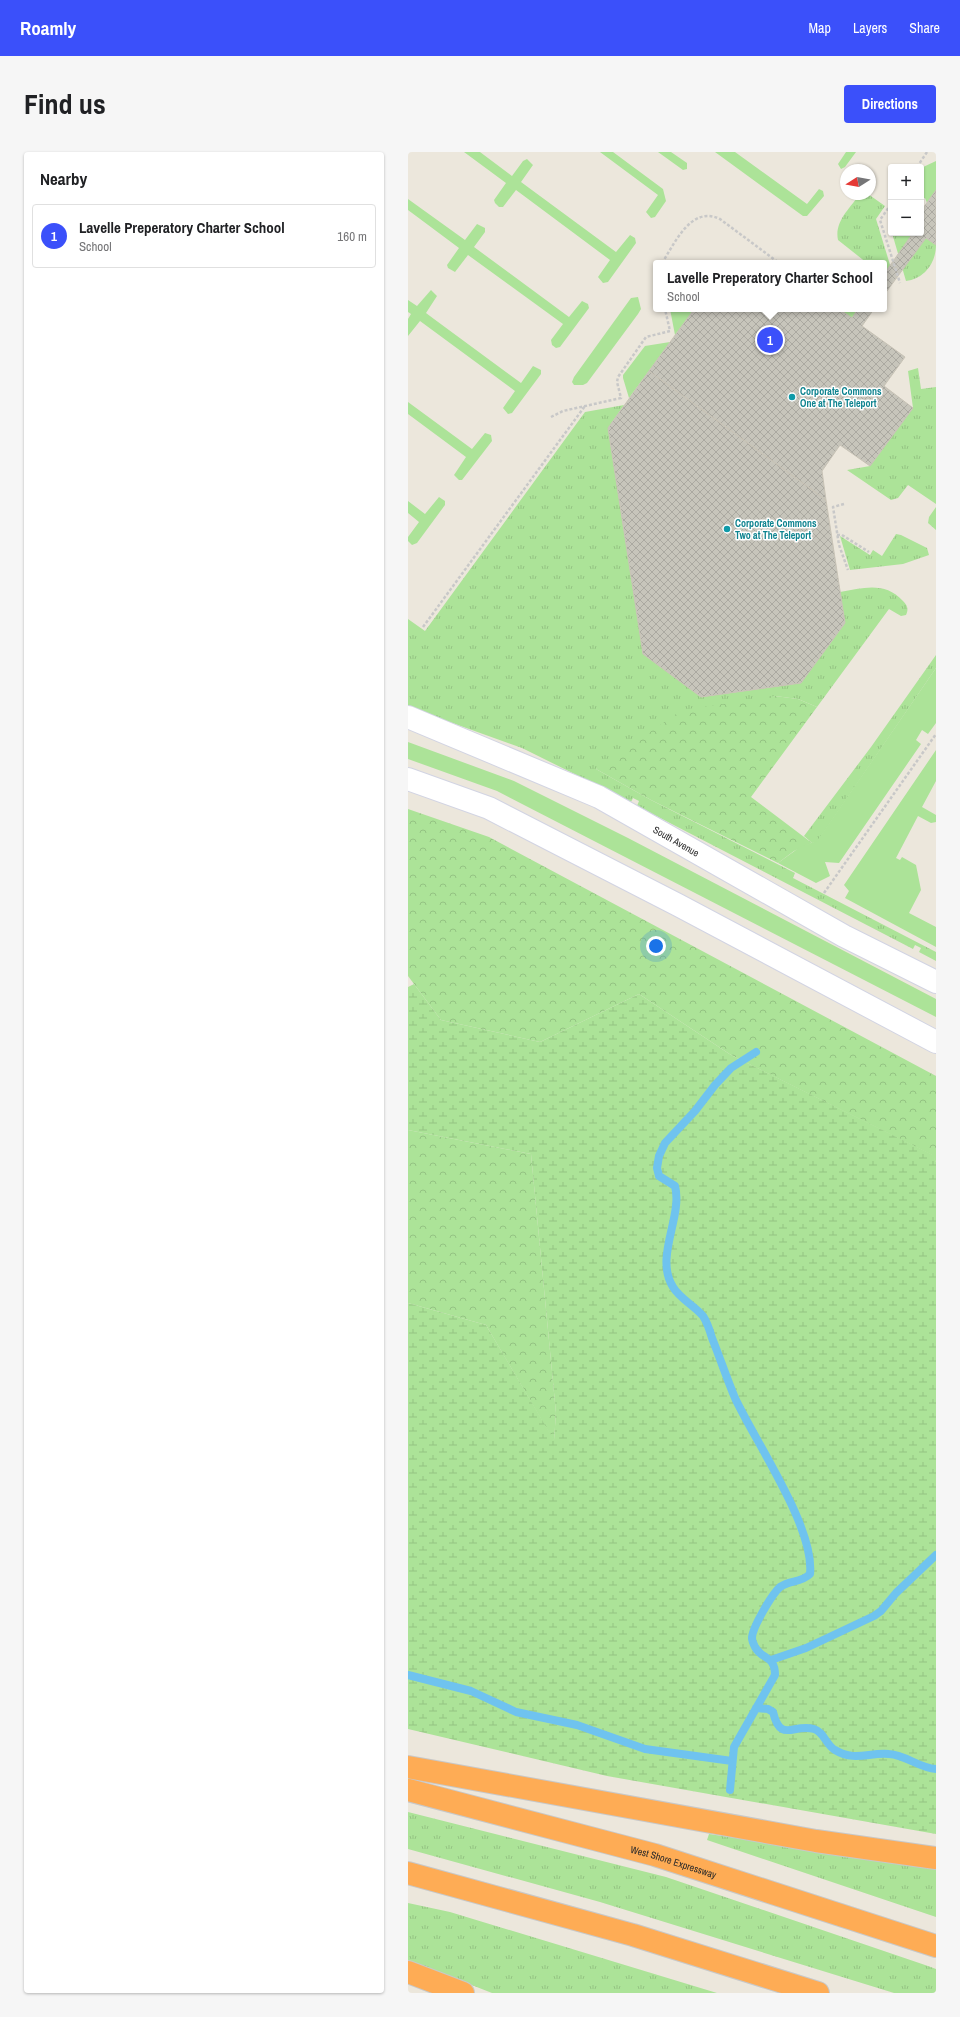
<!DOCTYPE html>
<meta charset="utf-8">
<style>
body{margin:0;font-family:"Archivo Narrow",sans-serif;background:#f6f6f6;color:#202124}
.controls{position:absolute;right:12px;top:12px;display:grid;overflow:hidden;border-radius:4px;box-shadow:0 1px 3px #0004}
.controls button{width:36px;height:36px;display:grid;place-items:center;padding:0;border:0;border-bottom:1px solid #e0e0e0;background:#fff;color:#202124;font:20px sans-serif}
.compass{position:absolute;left:432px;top:12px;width:36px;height:36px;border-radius:50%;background:#fff;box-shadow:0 1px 3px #0004;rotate:259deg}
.you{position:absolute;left:248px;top:794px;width:14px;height:14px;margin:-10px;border:3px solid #fff;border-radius:50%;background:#1a73e8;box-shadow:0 0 0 6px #1a73e833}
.badge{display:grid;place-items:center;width:26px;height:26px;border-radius:50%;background:#3b50fa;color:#fff;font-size:13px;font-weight:700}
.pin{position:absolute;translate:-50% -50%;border:2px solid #fff;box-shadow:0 1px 4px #0006}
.popup{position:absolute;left:245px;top:108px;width:234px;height:52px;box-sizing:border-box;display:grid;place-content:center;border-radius:4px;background:#fff;filter:drop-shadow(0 1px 3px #0005);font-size:13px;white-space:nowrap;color:#757577}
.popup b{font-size:15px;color:#202124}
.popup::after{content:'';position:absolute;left:50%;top:100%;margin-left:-8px;border:8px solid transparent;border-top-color:#fff}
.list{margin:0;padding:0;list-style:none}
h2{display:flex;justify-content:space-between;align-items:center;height:52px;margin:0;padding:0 16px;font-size:17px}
h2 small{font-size:13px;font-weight:400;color:#757577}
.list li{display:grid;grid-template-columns:26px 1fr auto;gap:12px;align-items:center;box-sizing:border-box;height:64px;margin:0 8px 8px;padding:0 8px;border:1px solid #e0e0e0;border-radius:4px}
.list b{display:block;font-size:15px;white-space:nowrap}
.list p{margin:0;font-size:13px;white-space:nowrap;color:#757577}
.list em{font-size:13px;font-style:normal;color:#757577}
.map{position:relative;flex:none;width:528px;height:1841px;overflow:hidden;border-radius:4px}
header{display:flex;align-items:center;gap:24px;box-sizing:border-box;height:56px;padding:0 20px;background:#3b50fa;color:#fff}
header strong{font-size:19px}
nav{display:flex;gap:22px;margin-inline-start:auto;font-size:14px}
.intro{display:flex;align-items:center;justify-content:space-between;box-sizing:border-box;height:96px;padding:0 24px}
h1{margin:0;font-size:28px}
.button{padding:10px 18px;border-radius:4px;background:#3b50fa;color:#fff;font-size:14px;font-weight:700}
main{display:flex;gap:24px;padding:0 24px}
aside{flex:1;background:#fff;border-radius:4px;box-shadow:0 1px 3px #0004}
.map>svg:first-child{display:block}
.grass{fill:url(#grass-tufts)}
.forest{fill:url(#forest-crowns)}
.wetland{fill:url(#wetland-marsh)}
.park{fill:#ace398}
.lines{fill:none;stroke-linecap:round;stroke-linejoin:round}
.stream{stroke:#6fc3ef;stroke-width:8}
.building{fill:url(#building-cross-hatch);stroke:#c8c3b6}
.minor-casing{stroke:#d2d4e3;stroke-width:24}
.highway-casing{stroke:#c8c8c8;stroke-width:24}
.path{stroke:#c8c8c8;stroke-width:2.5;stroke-dasharray:3 2;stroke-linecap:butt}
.minor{stroke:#fff;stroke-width:22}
.highway{stroke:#feac55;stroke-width:22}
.culture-dot{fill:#0f9aa8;stroke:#fff;stroke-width:1.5}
.labels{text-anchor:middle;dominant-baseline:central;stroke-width:3;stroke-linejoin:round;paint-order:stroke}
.culture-label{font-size:10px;font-weight:bold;fill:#0d838f;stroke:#fff;text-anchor:start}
.street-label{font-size:10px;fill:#2a2a2a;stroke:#fff}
</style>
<header>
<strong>Roamly</strong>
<nav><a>Map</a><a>Layers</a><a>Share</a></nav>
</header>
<div class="intro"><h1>Find us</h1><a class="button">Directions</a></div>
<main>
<aside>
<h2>Nearby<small></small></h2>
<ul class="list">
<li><span class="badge">1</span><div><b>Lavelle Preperatory Charter School</b><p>School</p></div><em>160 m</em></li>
</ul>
</aside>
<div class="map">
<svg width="528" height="1841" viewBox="0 0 528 1841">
<defs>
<pattern id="grass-tufts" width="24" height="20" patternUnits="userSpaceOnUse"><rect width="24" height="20" fill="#ace398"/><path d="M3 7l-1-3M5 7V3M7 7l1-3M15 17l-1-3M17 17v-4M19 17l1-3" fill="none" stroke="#94c383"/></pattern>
<pattern id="forest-crowns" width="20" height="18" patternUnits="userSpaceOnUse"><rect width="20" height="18" fill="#ace398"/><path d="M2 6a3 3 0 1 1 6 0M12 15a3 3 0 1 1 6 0" fill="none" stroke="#94c383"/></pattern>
<pattern id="wetland-marsh" width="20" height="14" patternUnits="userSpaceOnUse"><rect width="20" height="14" fill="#ace398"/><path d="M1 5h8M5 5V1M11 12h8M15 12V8" fill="none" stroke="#94c383"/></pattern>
<pattern id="building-cross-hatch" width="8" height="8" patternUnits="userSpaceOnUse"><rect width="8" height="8" fill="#c7c5bb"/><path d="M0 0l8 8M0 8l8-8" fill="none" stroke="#aba9a1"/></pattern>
</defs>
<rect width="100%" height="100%" fill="#ece7dc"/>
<path class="grass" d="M452,42H460L477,54L468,67L487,129L476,123V111H459L430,88C426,70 442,56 452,42Z
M484,81H511L528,93C528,111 516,127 498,129Z
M431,157H450L444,166Z
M510,216L513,237L528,235V352L500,333L490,346L483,348L439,318L462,314L505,256L500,219Z
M216,253L200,276L235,502L293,545L393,531L437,471L432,440C455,436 477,429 495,449C499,453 501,457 498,463L493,464L481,457L409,555L390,547L367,544L188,617L243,648L387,721L385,726L528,800V809L511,800L513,796L507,793L505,797L229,654L231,649L225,646L223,650L114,596L0,555V467L17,479L177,260Z
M528,355V378L520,371L521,365Z
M488,382L493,383L519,396L521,403L495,412L442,418L432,384L462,403L465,398L474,404Z
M528,503V516L409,690L404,691L396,684L463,595Z
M0,1660L258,1725L520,1814L528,1817V1841H486L192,1750L0,1697Z
M301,1682L528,1715V1765L299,1688Z
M0,1751L42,1760L309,1841H84L0,1808Z"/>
<path class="forest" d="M367,544L390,547L409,555L343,645L404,691L386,699L370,711L243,648L188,617L274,558Z
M0,657L81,685L528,924V1010L524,1003L323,903L231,842L132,890L33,868L0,824Z
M0,978L123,1002L148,1261L146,1289L78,1173L0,1151Z"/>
<path class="wetland" d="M6,832L33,868L132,890L231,842L323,903L525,1003L528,1010V1682L199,1624L0,1577V1151L78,1173L146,1288L148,1261L123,1002L0,978V835Z"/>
<path class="park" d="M56,0H72L104,24L115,9L119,7L125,13L113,30L208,100L222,83L227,86L228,91L200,130L195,131L190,125L202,108L108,38L95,55H91L87,51L86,48L98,31Z
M192,0H205L255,37L258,49L247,65L243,66L238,60L250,43Z
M250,0H263L279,11V17L275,18Z
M307,0H327L399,52L411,37L415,39L416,44L399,64H395Z
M438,0H448L437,15L433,17L430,12Z
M528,9V38L519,51L517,46L513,47V16Z
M0,47L57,88L69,72L77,76V80L66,95L161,165L174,149L180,152L181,156L152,195L148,196L144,193L143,188L155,172L60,103L47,120L40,116L39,113L51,96L0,58Z
M23,138L29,144L18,161L26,167L113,231L125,214L133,218V222L104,261L100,262L95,256L107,239L12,169L0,184V167L3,162L0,160V148L9,154Z
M230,145L233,157L230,162L179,231L175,233H166L164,230L166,225L223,146Z
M262,157H299V158L284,160L267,183Z
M262,190L221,246L215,226V223L237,194Z
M0,250L64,297L77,281L83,283L84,289L54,328H51L46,323L58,305L0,262Z
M31,345L37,349V353L9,391L4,393L0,389V385L11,370L0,361V349L17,362Z
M528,516V571L520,582L514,578L508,588L513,592L431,711L417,710L422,724L408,731L370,711L392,695L409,689Z
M0,590L106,629L220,686L528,847V865L89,639L0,607Z
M528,598V629L514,655L528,663V670L523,671L510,664L488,706L492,708L494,705L508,713L513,738L501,761L528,775V795L437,746L441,739L436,733Z"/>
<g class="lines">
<path class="stream" d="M363,1508L398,1496L466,1464L473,1459L488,1441L528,1403
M0,1523L63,1539L108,1560L169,1573L237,1597L324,1609
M348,1556L360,1557L365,1560C373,1592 385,1571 406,1577C416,1580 418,1593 427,1598C447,1610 461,1600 481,1602C498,1603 511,1616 528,1617
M322,1638L326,1595L367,1523C367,1503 354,1508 347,1495C346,1493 344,1489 344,1486C344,1476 364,1442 372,1435C381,1428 393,1431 402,1422C407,1376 348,1291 327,1246C319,1227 312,1206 304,1186C302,1179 299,1170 295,1164C286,1153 272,1147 265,1135C246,1105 275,1065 267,1034L251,1024L249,1016L251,1004L257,991L287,959L307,933L323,916L348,900"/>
</g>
<path class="building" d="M528,38V93L518,86L476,143V122L505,81H513V59Z
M304,157H431L444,166L450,157H466L454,174L497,205L476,234L505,256L462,314L432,293L414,319L418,348L241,219L284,160Z
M241,219L418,348L437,471L393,531L293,545L235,502L200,276Z"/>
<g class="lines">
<defs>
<g id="minor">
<path id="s1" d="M0,565L191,645L436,784L528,830"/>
<path d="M0,627L81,656L270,753L528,890"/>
</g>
<g id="highway">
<path d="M0,1615L408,1689L528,1706"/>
<path id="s2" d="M0,1638L247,1703L528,1794"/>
<path d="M0,1721L225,1783L410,1841"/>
<path d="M0,1820L55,1841"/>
</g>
</defs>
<use href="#minor" class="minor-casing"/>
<use href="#highway" class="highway-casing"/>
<path class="path" d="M509,15L519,0
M483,52L472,68L492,131
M254,111C267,91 283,53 312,67L371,111
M143,265L155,259L213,246L209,230L210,225L238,185L262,179L257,157
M436,352L425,355L431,393L440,418
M429,383H434L461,400
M15,475L177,254
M416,741L528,582"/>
<use href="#minor" class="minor"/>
<use href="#highway" class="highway"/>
</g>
<g class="culture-dot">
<circle cx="384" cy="245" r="4"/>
<circle cx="319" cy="377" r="4"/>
</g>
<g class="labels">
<g class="culture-label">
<text x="392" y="239">Corporate Commons<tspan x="392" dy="12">One at The Teleport</tspan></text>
<text x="327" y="371">Corporate Commons<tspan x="327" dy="12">Two at The Teleport</tspan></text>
</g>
<g class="street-label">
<text stroke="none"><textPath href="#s1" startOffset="296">South Avenue</textPath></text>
<text stroke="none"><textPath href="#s2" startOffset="275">West Shore Expressway</textPath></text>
</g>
</g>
</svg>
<div class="controls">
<button>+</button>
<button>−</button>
</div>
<svg class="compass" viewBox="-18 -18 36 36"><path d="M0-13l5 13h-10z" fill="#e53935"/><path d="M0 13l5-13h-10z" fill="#757577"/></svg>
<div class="you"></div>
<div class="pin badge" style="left:362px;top:188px">1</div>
<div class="popup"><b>Lavelle Preperatory Charter School</b>School</div>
</div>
</main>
